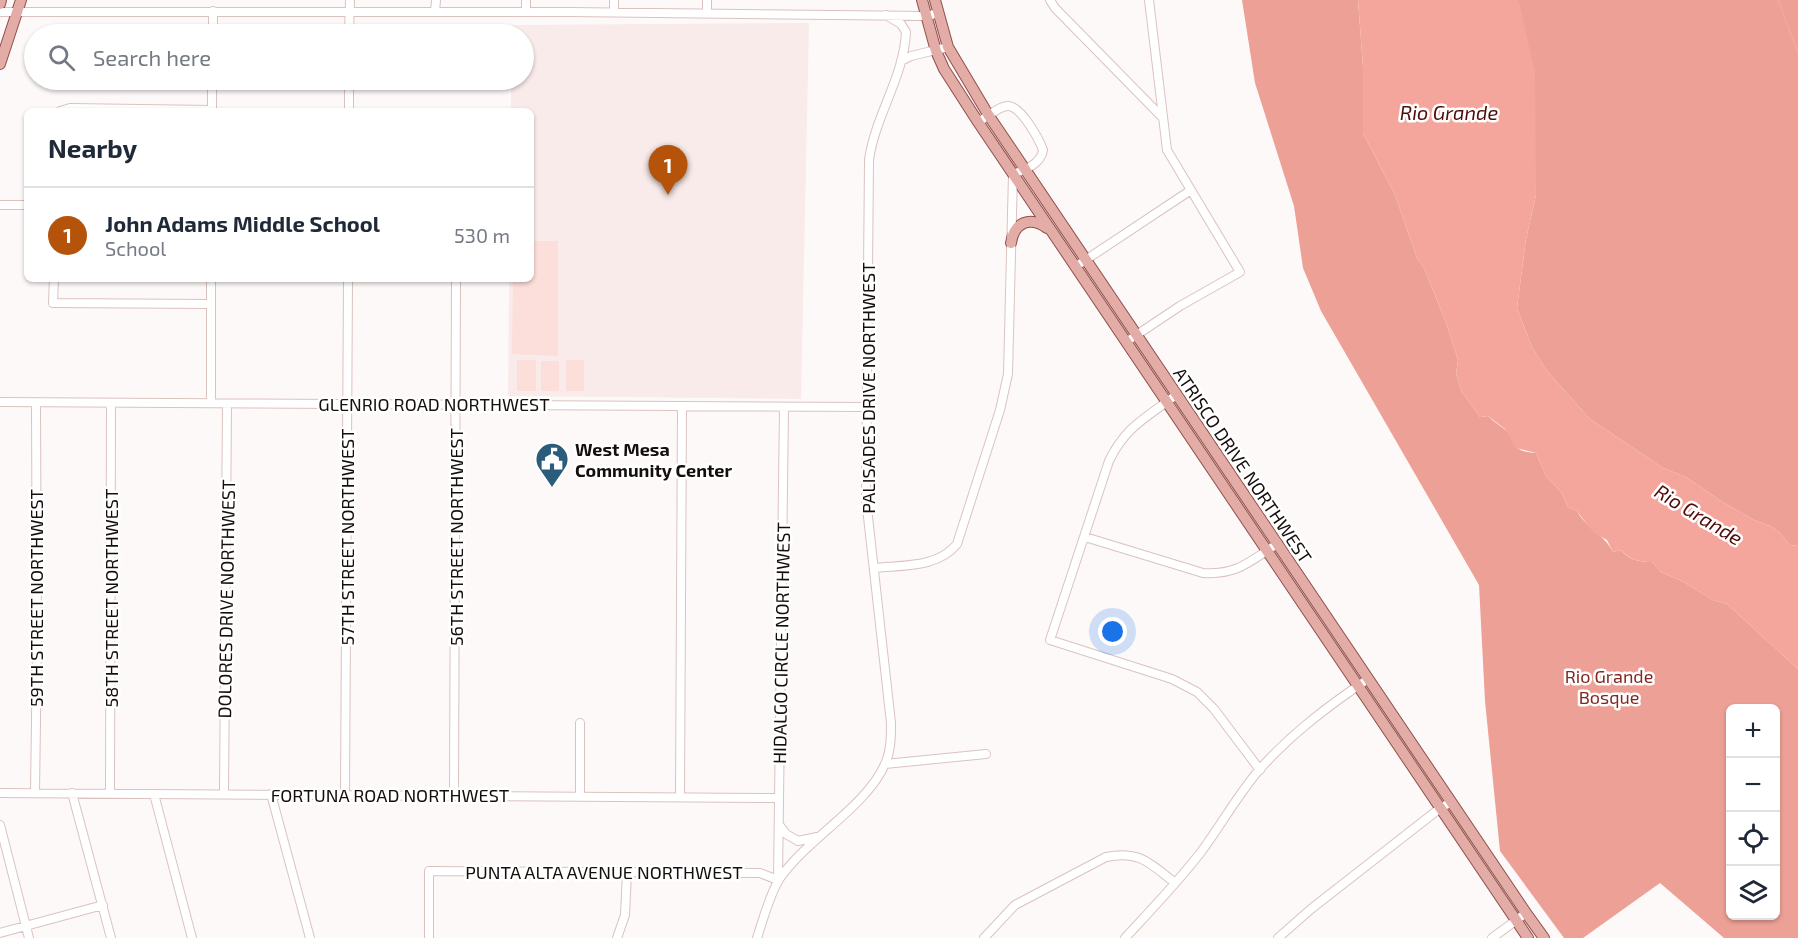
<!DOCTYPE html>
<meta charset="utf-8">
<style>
body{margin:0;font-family:"Exo 2",sans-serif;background:#f2f2f3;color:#1f2937}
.controls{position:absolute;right:18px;bottom:18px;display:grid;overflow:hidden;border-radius:9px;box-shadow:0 2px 4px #0004}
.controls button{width:54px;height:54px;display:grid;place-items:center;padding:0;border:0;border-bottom:2px solid #e0e1e3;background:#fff;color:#1f2937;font:30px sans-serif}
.you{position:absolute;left:1113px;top:632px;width:21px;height:21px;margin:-15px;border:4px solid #fff;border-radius:50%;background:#1a73e8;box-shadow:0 0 0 9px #1a73e833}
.badge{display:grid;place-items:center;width:39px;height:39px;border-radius:50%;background:#b45309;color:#fff;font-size:20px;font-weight:700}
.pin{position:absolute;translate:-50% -50px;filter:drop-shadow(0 2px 3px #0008)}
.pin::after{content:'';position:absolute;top:32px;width:21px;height:18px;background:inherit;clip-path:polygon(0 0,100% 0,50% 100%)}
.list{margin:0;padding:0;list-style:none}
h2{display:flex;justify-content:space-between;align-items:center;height:78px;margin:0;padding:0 24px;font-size:26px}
h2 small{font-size:20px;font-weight:400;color:#747a83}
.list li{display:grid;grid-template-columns:39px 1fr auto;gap:18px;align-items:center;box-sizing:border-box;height:96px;padding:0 24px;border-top:2px solid #e0e1e3}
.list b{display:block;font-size:22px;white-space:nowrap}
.list p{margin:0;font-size:20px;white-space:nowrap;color:#747a83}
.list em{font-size:20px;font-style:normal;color:#747a83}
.icon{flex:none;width:33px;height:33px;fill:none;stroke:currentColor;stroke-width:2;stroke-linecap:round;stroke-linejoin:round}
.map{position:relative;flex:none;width:1798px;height:938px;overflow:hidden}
.search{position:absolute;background:#fff;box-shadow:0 2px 4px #0004;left:24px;top:24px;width:510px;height:66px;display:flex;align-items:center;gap:15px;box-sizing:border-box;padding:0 21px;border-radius:33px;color:#747a83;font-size:22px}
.panel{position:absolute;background:#fff;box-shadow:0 2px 4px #0004;left:24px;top:108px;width:510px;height:174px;border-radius:9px}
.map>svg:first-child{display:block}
.built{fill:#f9ebea}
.green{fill:#fcdeda}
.forest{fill:#eda096;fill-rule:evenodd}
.water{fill:#f4a69c}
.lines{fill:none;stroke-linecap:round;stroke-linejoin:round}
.stream{stroke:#f4a69c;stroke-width:2}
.minor-casing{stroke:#dac3bf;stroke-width:10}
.major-casing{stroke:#8f5049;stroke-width:12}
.minor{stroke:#fff;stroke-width:8}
.major{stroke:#e3aca6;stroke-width:10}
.labels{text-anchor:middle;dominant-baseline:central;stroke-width:5;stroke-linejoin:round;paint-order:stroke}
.street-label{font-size:18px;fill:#160e0d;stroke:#fff}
.poi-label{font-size:18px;font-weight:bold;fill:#160e0d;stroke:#fff;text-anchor:start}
.park-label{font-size:18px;fill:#822823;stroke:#fff}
.water-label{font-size:20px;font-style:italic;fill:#500c0a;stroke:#fff}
</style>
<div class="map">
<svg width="1798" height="938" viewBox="0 0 1798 938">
<rect width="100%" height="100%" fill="#fef9f9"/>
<path class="built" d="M809,23L801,399L508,396L509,279H531V111H511V80H524V34H512V25Z"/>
<path class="green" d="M531,241H558V356L512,354L513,279H531Z
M517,360H536V391H517Z
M566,360H584V391H566Z
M541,361H559V391H541Z"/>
<path class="forest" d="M1242,0H1358L1363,67V133L1395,195L1417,258L1424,268L1447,325L1458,360L1456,374L1462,392L1480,417L1488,416C1493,421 1498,424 1503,428C1518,439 1508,452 1536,453L1546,476L1561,492L1568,507L1577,511C1587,529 1604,534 1613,552L1621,550C1630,560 1638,562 1652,562L1661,572L1682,581L1713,600L1727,604L1798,669V938H1724L1660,883L1583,938H1564L1500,851L1485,701L1479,585L1321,311L1303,268L1294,206L1255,83ZM1730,708H1776V916H1730Z
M1517,0H1798V546L1790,545L1779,532L1770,526L1754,520L1721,501L1686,477L1663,468L1590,419L1546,370L1532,347L1517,308L1526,239L1536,195L1529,51Z"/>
<path class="water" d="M1358,0H1517L1519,2L1535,72L1536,195L1526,239L1517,308L1532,347L1546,370L1590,419L1663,468L1686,477L1721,501L1754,520L1770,526L1779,532L1790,545L1798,546V669L1727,604L1713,600L1682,581L1661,572L1652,562C1638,562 1631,560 1621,550L1613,552L1607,540L1593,532L1577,511L1568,507L1561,492L1546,476L1536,453L1516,448L1505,429L1488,416L1480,417L1462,392L1456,374L1458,360L1447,325L1424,268L1417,258L1395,195L1363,133V67Z"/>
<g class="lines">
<path class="stream" d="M1778,0L1798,53"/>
<defs>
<path id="minor" d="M1050,0L1055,8L1163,118
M0,12H569L926,16L939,13
M435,12L436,0
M526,12V0
M614,12V0
M707,12V0
M213,34V11
M349,34L350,0
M901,61L911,56L948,47
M60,111L70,108L212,110
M212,111V80
M349,111V80
M0,205H27
M1075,267L1191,190
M54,279L53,303L211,304
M1126,342L1180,306L1240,272L1167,150L1149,0
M1176,395C1146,418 1126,426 1109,461L1050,640L1172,679L1197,692L1214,709L1260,770
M0,402L867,407
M211,403V279
M1085,537L1203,573C1238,575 1250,561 1277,544
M874,568C902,565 938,568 957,544L1000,410L1008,374L1013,174C1025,170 1041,164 1043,150C1039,139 1021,106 1008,106C999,106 986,118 978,122
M885,764L986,754
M0,793L779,798
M35,793L37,647L36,403
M72,793L111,938
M110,793L111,403
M154,794L192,938
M224,794L227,404
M271,794L310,938
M345,795L348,279
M454,795L456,279
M580,796V723
M680,797L682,406
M0,825L29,938
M780,826L786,834L798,841L817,837
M778,879L784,407
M0,933L103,905
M429,938V871L760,873L778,880
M617,938L625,915L627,872
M757,938C763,920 770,893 780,878C807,839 867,806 885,764C891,751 891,737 891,723L866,499L869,160C875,116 904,77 906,32L901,24L886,15
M984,938L1015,905L1106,857C1139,850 1150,863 1175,883
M1125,938C1151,910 1178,882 1201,852C1221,825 1237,796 1259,770C1291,734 1328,706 1368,679
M1278,938L1311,909L1439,809L1451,802
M1492,938L1526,913"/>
<path id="major" d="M922,0L936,51L944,69L978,122L1528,938
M935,0L948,47L989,116L1526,913L1544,938
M0,4L1,0
M0,64L21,0
M1011,243C1014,222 1030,216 1047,228"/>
</defs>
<use href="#minor" class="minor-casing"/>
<use href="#major" class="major-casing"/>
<use href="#minor" class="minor"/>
<use href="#major" class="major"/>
</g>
<defs>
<symbol id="civic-pin" viewBox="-11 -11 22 30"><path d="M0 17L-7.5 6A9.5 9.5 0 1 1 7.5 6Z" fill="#2b5d7b" stroke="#fff"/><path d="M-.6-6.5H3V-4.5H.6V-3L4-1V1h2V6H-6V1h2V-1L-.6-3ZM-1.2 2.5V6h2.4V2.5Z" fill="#fff"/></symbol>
</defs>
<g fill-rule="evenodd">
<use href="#civic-pin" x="533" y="440" width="38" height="52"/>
</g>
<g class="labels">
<g class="street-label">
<text transform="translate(868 388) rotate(-90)">PALISADES DRIVE NORTHWEST</text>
<text x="434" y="404">GLENRIO ROAD NORTHWEST</text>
<text transform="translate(1243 465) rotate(56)">ATRISCO DRIVE NORTHWEST</text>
<text transform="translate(347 537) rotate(-90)">57TH STREET NORTHWEST</text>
<text transform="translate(456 537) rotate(-90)">56TH STREET NORTHWEST</text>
<text transform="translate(36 598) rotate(-90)">59TH STREET NORTHWEST</text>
<text transform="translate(111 598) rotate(-90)">58TH STREET NORTHWEST</text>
<text transform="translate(226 599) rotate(-89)">DOLORES DRIVE NORTHWEST</text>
<text transform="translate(781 643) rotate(-89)">HIDALGO CIRCLE NORTHWEST</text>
<text x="390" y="795">FORTUNA ROAD NORTHWEST</text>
<text x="604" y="872">PUNTA ALTA AVENUE NORTHWEST</text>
</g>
<g class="poi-label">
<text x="575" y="449">West Mesa<tspan x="575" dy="21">Community Center</tspan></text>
</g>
<g class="park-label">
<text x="1609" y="676">Rio Grande<tspan x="1609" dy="21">Bosque</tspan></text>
</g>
<g class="water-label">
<text x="1449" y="112">Rio Grande</text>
<text transform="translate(1699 514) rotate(31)">Rio Grande</text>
</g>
</g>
</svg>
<div class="controls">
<button>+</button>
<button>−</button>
<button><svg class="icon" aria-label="locate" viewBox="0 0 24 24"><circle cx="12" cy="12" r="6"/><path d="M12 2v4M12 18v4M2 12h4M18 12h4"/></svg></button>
<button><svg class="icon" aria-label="layers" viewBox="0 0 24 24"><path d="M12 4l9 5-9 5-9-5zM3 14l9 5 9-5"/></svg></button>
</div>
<div class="you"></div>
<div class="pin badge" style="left:668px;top:195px">1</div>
<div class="search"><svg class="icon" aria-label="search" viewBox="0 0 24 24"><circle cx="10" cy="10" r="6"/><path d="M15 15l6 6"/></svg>Search here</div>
<section class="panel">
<h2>Nearby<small></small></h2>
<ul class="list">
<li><span class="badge">1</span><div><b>John Adams Middle School</b><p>School</p></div><em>530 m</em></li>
</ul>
</section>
</div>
